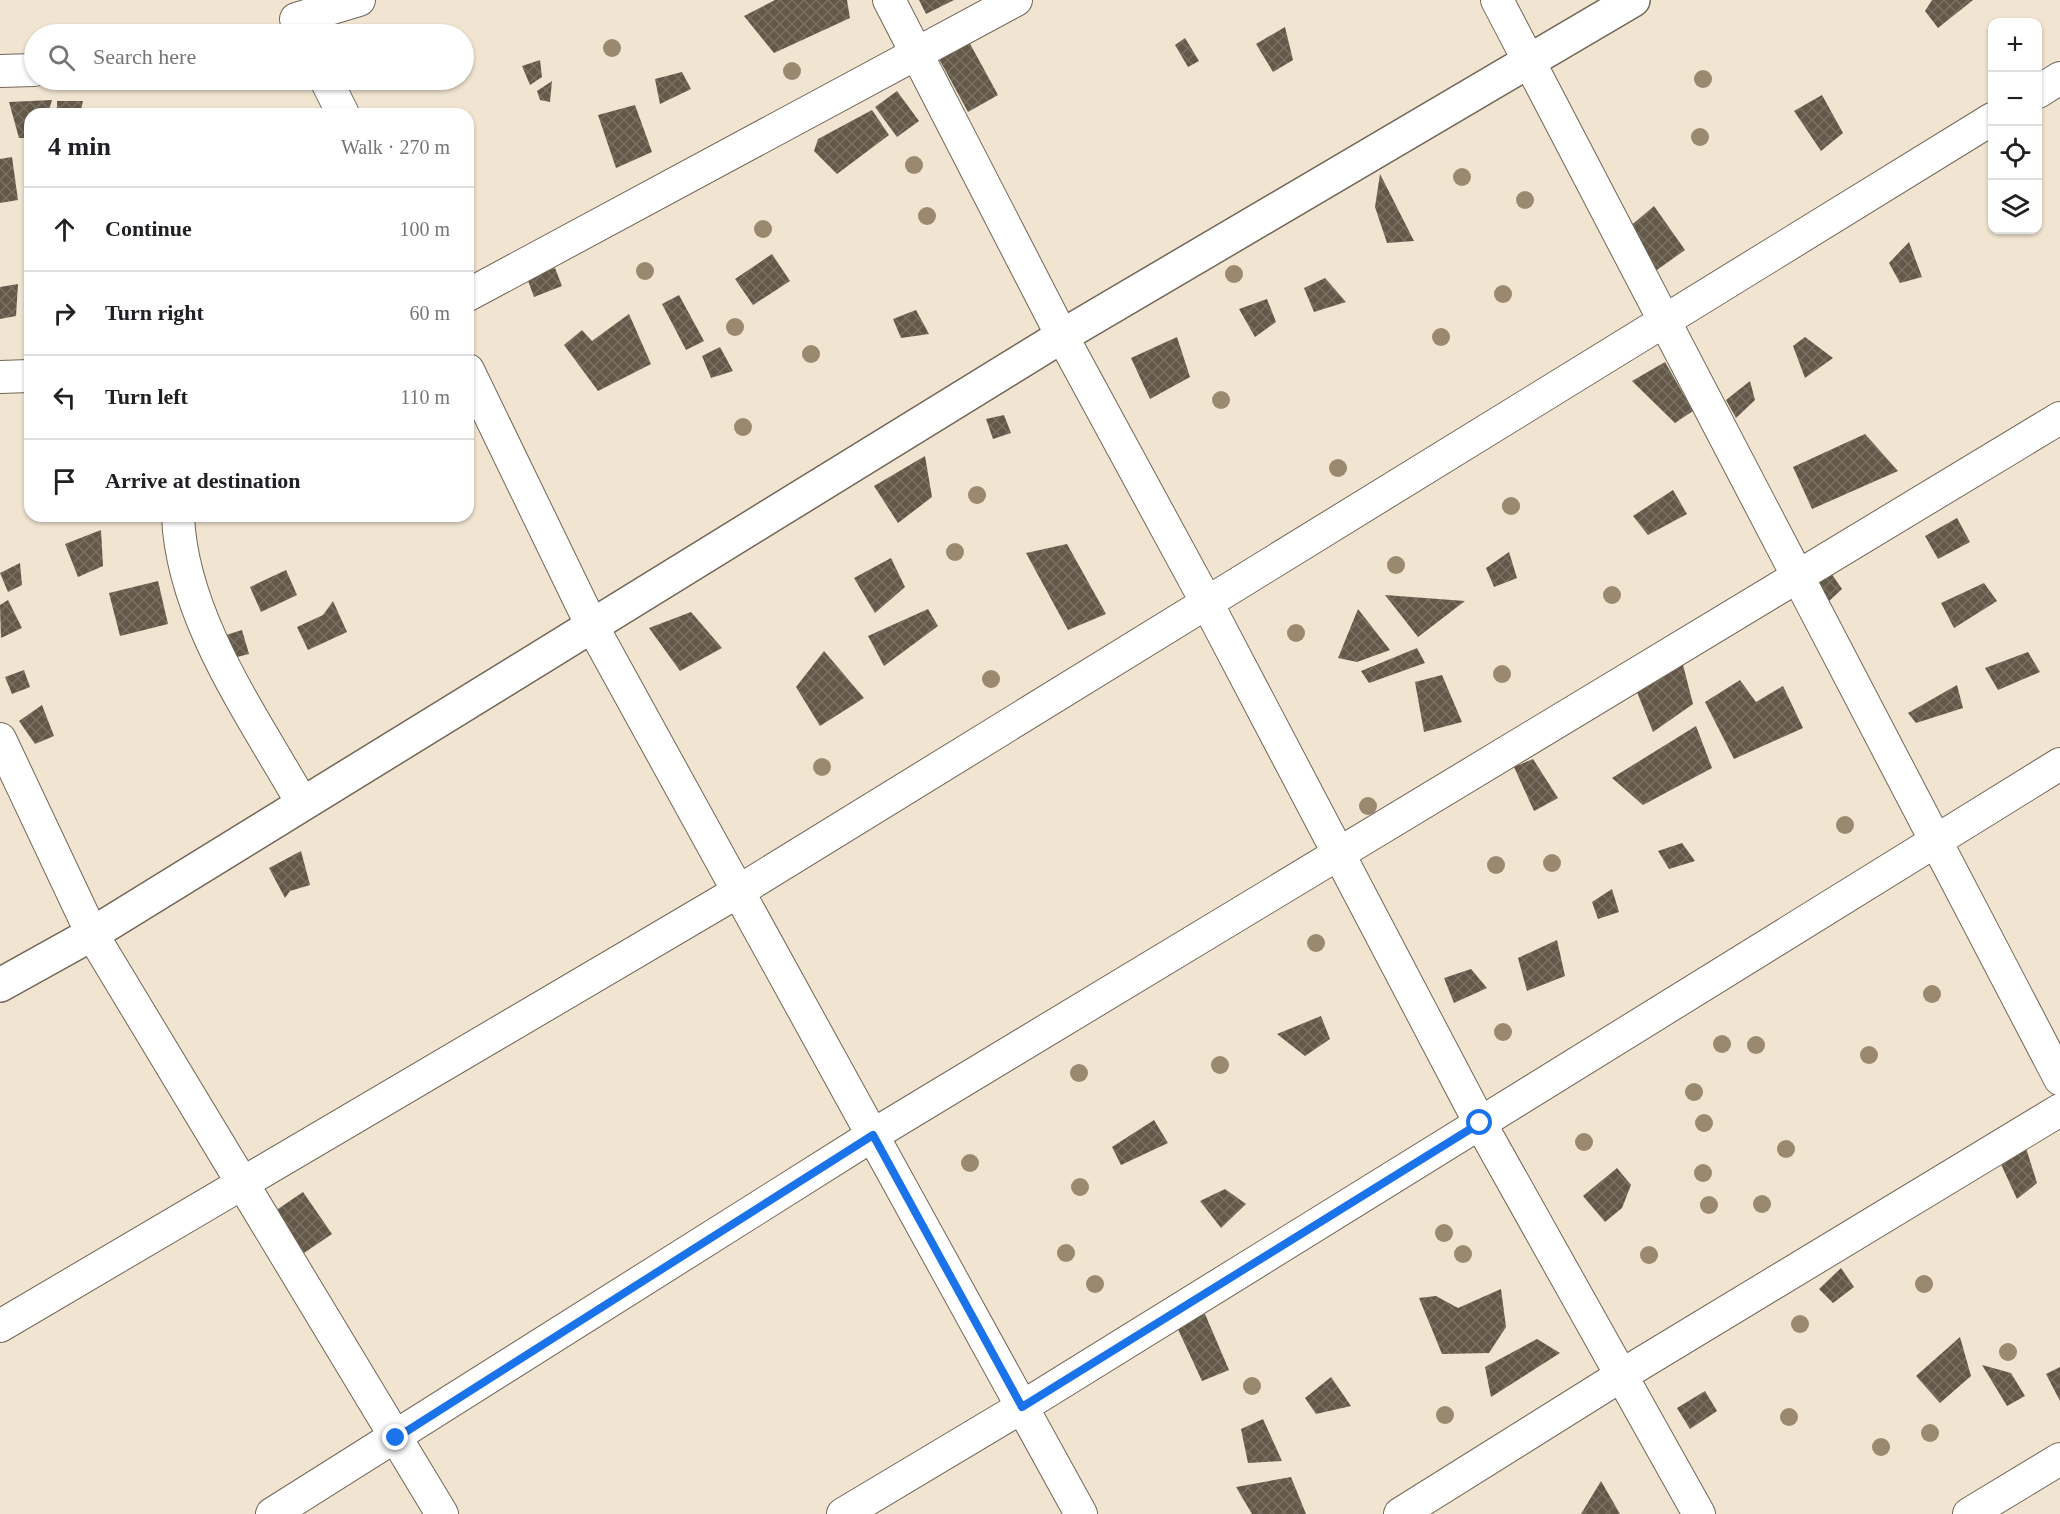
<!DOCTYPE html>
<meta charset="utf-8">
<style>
body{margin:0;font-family:Georgia,serif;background:#f6f6f6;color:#202124}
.controls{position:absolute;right:18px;top:18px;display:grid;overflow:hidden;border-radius:12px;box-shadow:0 2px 4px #0004}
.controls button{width:54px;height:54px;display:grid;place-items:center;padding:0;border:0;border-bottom:2px solid #e0e0e0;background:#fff;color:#202124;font:30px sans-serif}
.stop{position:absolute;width:18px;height:18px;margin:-14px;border:4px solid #1a73e8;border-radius:50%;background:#fff}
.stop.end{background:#1a73e8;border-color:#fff;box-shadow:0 2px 6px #0008}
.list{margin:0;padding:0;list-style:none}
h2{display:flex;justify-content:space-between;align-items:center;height:78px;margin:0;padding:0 24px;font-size:26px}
h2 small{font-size:20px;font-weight:400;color:#757577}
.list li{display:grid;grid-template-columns:39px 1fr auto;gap:18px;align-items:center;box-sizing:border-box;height:84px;padding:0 24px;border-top:2px solid #e0e0e0}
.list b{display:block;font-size:22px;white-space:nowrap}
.list em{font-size:20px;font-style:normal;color:#757577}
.icon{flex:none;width:33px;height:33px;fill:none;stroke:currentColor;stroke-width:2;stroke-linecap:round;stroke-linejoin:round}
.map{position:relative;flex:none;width:2060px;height:1514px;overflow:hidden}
.search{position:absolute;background:#fff;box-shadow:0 2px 4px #0004;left:24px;top:24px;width:450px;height:66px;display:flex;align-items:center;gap:15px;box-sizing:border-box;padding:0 21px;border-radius:33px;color:#757577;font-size:22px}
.panel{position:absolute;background:#fff;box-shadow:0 2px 4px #0004;left:24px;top:108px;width:450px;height:414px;border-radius:18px}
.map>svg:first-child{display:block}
.building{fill:url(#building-cross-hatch)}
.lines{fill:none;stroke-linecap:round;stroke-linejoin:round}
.minor-casing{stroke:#726656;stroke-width:34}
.tertiary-casing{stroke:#726656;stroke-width:36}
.minor{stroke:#fff;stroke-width:32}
.tertiary{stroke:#fff;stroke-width:33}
.tree{fill:#9b896f}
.route{stroke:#1a73e8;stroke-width:8}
</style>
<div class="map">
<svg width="2060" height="1514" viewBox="0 0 2060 1514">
<defs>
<pattern id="building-cross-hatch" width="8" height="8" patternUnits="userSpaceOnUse" patternTransform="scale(1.5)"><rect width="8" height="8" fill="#645848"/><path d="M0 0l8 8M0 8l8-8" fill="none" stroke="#7a7165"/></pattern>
</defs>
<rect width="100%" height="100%" fill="#f1e4d1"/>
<path class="building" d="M775,0H847L850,18L774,53L744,16Z
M919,0H954L926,14Z
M1932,0H1973L1938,28L1925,11Z
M1285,27L1293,60L1273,72L1256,44Z
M1185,38L1199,61L1188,67L1175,45Z
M968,40L998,95L968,112L938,57Z
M540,60L542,77L530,85L522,66Z
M682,72L691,89L660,104L655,79Z
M552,81L550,102L540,100L537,91Z
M897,91L919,121L897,137L875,107Z
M1822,95L1843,133L1821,151L1794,111Z
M52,100L48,114H30V138H19L9,102Z
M57,101H83L80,114H57Z
M635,105L652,152L616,168L598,115Z
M872,110L889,135L837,174L814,151L818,139Z
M12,157L18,200L0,203V159Z
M1380,174L1414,241L1387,243L1375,207Z
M1654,206L1685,250L1654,272L1627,229Z
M1909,242L1922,277L1900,283L1889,263Z
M772,254L790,281L753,305L735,279Z
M555,268L562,286L534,297L527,278Z
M1325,278L1346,302L1314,312L1304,288Z
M18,284L16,316L0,319V287Z
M679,295L704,341L686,350L662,304Z
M1267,299L1276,322L1255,337L1239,309Z
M916,310L929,334L901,338L893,319Z
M629,314L651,364L598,391L564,345L582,330L592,341Z
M1177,337L1190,377L1150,399L1131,358Z
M1805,337L1833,358L1805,378L1793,346Z
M720,347L733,371L711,378L702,356Z
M1665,362L1693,411L1675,423L1632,381Z
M1750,381L1755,400L1736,418L1726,400Z
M1004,415L1011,433L993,439L986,419Z
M1865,434L1898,471L1812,509L1793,467Z
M925,456L932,497L898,523L874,486Z
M1673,490L1687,514L1648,535L1633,516Z
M1957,518L1970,542L1938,559L1925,536Z
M101,530L103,566L78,577L65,544Z
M1067,544L1106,614L1068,630L1026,553Z
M1509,552L1517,578L1494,587L1486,568Z
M891,558L905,587L875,613L854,578Z
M20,563L22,585L8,592L0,573Z
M286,570L297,595L261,612L250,587Z
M1814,572L1831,573L1842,589L1827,603Z
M158,581L168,624L120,636L109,593Z
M1984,583L1997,601L1954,628L1941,603Z
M1385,595L1465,601L1418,637Z
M8,600L22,628L1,638L0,605Z
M333,601L347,632L308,650L297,627L323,615Z
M928,609L938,626L884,666L868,636Z
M1358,609L1390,650L1357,662L1338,658Z
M691,612L722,648L680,671L649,628Z
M242,630L249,654L233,658L226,635Z
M1417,648L1425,663L1369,683L1361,671Z
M824,651L864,698L820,726L796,687Z
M2028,652L2040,672L1998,690L1985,668Z
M1682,661L1693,704L1653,732L1637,692Z
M24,670L30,687L12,694L5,677Z
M1442,675L1462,722L1424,732L1415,682Z
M1740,680L1756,702L1783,686L1803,728L1734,759L1705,702Z
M1957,685L1963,708L1916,723L1908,713Z
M42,705L54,736L35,744L19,721Z
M1696,726L1712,768L1643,805L1612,778Z
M1533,759L1558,798L1534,811L1514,767Z
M1682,843L1695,861L1669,869L1658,851Z
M301,851L310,885L290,891L285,898L269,868Z
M1612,889L1619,912L1598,919L1592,902Z
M1557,940L1565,976L1527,991L1518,958Z
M1471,969L1487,988L1454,1003L1444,978Z
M1321,1016L1330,1039L1305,1056L1277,1034Z
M1154,1120L1168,1143L1121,1165L1112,1147Z
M2026,1148L2037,1183L2017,1199L1999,1160Z
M1617,1168L1631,1185L1622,1208L1605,1222L1583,1196Z
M1225,1189L1246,1204L1221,1228L1200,1201Z
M303,1192L332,1234L304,1253L275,1211Z
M1841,1268L1854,1287L1833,1303L1819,1289Z
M1501,1289L1506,1327L1489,1353L1442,1354L1419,1298L1436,1296L1458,1308Z
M1205,1314L1229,1370L1202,1381L1176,1325Z
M1960,1337L1971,1376L1940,1403L1916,1376Z
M1537,1339L1560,1353L1491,1397L1485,1367Z
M1982,1365L2011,1373L2025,1396L2007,1406Z
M2060,1367V1401L2046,1374Z
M1331,1377L1351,1406L1316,1414L1305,1398Z
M1705,1391L1717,1411L1690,1429L1677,1408Z
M1263,1419L1282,1461L1248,1463L1241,1429Z
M1291,1477L1306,1514H1252L1236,1487Z
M1601,1481L1620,1514H1581Z"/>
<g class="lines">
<defs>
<path id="minor" d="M889,0L1062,336L1207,603L1480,1123L1699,1514
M1497,0L2060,1079
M296,19L359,0
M0,71L34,70
M326,80L343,114
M2038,92L2060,78
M468,295L1016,0
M468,370L591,624L1081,1514
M0,377L30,376
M178,516C182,618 253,716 302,803
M0,739L92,934L442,1514
M0,1326L739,891L1992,119
M272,1514L873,1135L2060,418
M843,1514L1022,1407L2060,764
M1400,1514L1622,1375L2060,1110
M1969,1514L2060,1459"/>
<path id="tertiary" d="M0,985L92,934L1062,336L1633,0"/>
</defs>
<use href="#minor" class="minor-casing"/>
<use href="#tertiary" class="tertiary-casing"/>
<use href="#minor" class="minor"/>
<use href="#tertiary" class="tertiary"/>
</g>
<g class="tree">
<circle cx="612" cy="48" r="9"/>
<circle cx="792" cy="71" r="9"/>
<circle cx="1703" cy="79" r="9"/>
<circle cx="1700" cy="137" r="9"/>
<circle cx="914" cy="165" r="9"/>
<circle cx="1462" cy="177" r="9"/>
<circle cx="1525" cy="200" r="9"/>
<circle cx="927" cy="216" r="9"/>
<circle cx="763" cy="229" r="9"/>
<circle cx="645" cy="271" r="9"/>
<circle cx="1234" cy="274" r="9"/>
<circle cx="1503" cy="294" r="9"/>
<circle cx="735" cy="327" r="9"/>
<circle cx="1441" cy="337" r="9"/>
<circle cx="811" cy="354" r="9"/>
<circle cx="1221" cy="400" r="9"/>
<circle cx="743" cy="427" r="9"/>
<circle cx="1338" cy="468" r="9"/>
<circle cx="977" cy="495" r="9"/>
<circle cx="1511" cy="506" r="9"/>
<circle cx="955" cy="552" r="9"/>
<circle cx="1396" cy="565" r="9"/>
<circle cx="1612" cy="595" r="9"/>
<circle cx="1296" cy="633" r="9"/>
<circle cx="1502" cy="674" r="9"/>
<circle cx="991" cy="679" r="9"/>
<circle cx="822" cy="767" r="9"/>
<circle cx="1368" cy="806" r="9"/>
<circle cx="1845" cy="825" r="9"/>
<circle cx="1552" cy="863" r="9"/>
<circle cx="1496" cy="865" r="9"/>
<circle cx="1316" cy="943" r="9"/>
<circle cx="1932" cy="994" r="9"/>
<circle cx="1503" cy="1032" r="9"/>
<circle cx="1722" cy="1044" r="9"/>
<circle cx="1756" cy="1045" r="9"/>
<circle cx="1869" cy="1055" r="9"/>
<circle cx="1220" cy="1065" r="9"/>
<circle cx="1079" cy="1073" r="9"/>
<circle cx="1694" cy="1092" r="9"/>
<circle cx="1704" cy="1123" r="9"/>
<circle cx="1584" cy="1142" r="9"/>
<circle cx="1786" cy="1149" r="9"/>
<circle cx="970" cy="1163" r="9"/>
<circle cx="1703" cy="1173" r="9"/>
<circle cx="1080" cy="1187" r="9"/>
<circle cx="1762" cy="1204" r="9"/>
<circle cx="1709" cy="1205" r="9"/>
<circle cx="1444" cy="1233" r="9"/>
<circle cx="1066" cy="1253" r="9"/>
<circle cx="1463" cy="1254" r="9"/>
<circle cx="1649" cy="1255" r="9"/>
<circle cx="1095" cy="1284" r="9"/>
<circle cx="1924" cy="1284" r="9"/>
<circle cx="1800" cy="1324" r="9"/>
<circle cx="2008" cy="1352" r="9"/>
<circle cx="1252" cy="1386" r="9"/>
<circle cx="1445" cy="1415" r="9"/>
<circle cx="1789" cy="1417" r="9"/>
<circle cx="1930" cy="1433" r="9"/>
<circle cx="1881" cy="1447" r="9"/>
</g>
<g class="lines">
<path class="route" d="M396,1438L873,1135L1022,1407L1480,1123"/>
</g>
</svg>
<div class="controls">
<button>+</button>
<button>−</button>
<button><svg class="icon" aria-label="locate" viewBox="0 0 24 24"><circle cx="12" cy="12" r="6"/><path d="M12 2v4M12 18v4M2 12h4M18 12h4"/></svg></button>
<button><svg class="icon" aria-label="layers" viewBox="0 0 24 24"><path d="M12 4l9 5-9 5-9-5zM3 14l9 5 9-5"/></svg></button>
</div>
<div class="stop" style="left:1480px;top:1123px"></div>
<div class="stop end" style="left:396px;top:1438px"></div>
<div class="search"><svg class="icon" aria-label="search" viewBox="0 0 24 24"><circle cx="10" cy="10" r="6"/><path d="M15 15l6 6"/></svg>Search here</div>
<section class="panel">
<h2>4 min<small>Walk · 270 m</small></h2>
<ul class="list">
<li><svg class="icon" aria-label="ahead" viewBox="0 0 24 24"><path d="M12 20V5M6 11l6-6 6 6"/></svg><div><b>Continue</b></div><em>100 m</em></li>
<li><svg class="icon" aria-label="right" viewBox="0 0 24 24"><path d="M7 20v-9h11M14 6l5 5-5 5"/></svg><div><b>Turn right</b></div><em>60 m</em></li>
<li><svg class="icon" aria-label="left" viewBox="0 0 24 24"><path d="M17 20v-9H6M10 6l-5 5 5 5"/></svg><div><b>Turn left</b></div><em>110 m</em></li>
<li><svg class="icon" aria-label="arrive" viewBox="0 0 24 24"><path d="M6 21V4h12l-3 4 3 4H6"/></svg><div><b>Arrive at destination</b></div></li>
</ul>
</section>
</div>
